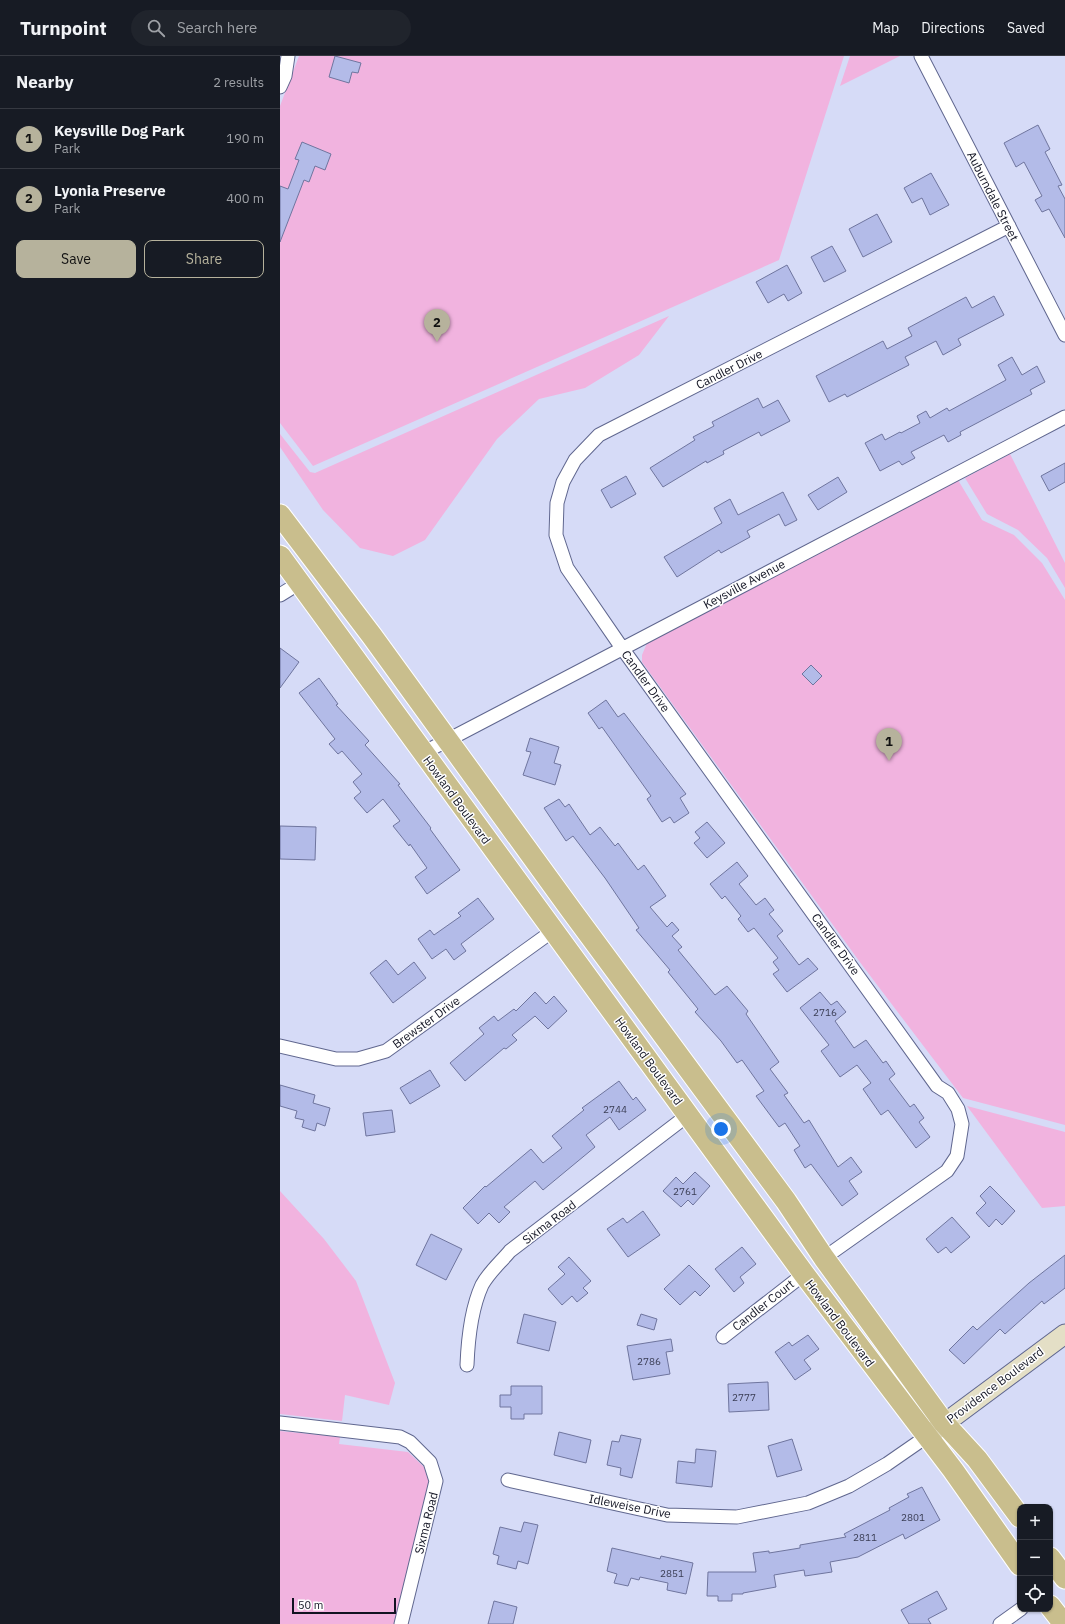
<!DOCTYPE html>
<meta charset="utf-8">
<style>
body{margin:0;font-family:"IBM Plex Sans",sans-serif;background:#20242c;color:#f1f3f6}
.controls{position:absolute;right:12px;bottom:12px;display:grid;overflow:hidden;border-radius:8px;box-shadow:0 1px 3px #0004}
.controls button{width:36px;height:36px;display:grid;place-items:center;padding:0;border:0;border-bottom:1px solid #363941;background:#171b24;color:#f1f3f6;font:20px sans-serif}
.scale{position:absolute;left:12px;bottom:10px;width:104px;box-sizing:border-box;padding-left:4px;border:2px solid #111322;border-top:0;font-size:11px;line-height:14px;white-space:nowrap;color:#111322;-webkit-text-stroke:3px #fefefe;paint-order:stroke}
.you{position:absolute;left:441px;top:1073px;width:14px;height:14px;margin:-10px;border:3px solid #fff;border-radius:50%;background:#1a73e8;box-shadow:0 0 0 6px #1a73e833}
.badge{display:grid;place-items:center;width:26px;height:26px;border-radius:50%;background:#b6b29c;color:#111;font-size:13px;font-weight:700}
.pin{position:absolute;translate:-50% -33px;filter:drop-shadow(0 1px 2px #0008)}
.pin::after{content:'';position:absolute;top:21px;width:14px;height:12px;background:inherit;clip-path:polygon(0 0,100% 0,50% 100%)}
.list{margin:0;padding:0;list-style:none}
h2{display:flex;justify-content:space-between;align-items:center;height:52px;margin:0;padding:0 16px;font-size:17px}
h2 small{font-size:13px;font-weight:400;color:#9ea1a6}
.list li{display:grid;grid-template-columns:26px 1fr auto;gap:12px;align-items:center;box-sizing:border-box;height:60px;padding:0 16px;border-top:1px solid #363941}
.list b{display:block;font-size:15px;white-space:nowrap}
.list p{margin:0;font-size:13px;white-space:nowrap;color:#9ea1a6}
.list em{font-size:13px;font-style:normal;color:#9ea1a6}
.actions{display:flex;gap:8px;padding:12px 16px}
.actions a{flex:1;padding:9px 0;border:1px solid #b6b29c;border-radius:8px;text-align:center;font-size:14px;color:#b6b29c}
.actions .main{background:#b6b29c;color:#111}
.icon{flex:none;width:22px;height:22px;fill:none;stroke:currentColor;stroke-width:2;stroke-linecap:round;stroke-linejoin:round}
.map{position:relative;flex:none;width:785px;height:1568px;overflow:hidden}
header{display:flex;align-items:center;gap:24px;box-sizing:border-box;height:56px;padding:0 20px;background:#171b24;border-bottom:1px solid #363941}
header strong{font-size:19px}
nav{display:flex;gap:22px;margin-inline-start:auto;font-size:14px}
.search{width:280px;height:36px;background:#20242c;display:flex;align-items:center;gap:10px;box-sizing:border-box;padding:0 14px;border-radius:22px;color:#9ea1a6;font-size:15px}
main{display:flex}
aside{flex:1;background:#171b24}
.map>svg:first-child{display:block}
.green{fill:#f1b3df}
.building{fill:#b3bbe8;stroke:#6f759e}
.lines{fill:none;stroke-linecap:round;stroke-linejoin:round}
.minor-casing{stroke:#60678f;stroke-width:15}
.secondary-casing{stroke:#60678f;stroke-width:21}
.primary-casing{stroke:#fff;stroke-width:23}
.minor{stroke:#fff;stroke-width:13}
.secondary{stroke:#e4dfc6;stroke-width:19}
.primary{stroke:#c9be8d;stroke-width:21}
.labels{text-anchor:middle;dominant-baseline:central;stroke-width:3;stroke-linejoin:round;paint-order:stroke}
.number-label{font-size:10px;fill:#3a3d54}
.street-label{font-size:12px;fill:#111322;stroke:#fefefe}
</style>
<header>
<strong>Turnpoint</strong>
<div class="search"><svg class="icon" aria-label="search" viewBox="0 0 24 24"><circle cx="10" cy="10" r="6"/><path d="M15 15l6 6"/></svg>Search here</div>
<nav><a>Map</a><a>Directions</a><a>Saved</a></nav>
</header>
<main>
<aside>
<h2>Nearby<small>2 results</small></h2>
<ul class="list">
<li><span class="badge">1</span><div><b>Keysville Dog Park</b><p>Park</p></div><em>190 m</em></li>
<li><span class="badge">2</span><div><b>Lyonia Preserve</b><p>Park</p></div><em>400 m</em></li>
</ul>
<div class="actions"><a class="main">Save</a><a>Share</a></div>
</aside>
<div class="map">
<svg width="785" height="1568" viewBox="0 0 785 1568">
<rect width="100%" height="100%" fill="#d6dbf7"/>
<path class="green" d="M19,0H564L499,204L33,410L0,367V50Z
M570,0H620L560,30Z
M389,260L359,299L305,332L259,343L217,383L145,484L113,500L80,492L43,454L0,391V378L30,416L35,417Z
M730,398L785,507V532L767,502L738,474L707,458L685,422Z
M678,424L702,464L734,479L762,507L785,544V1069L683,1042L582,909L362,606V599L367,587Z
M687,1050L785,1076V1150L762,1152Z
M0,1135L44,1183L76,1225L115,1327L109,1349L65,1339L62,1365L0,1358Z
M0,1375L60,1381L59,1388L128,1396L144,1411L149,1426L114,1568H0Z"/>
<path class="building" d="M55,0L81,7L78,17L72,16L69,27L49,21Z
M758,69L770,93L765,96L782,129L778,130L785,143V182L769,153L762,156L755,144L762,140L744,106L736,111L724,87Z
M22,86L51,98L45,114L35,110L29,126L24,124L0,186V130L8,133L19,104L15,103Z
M651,117L669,149L650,159L642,142L632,147L624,132Z
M597,158L612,186L583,201L569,173Z
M552,190L566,215L544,226L531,201Z
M507,209L522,237L508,245L504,238L488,247L476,226Z
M714,240L724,259L678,283L681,289L663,299L656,285L625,301L629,309L567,341L565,338L549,346L536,320L603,285L607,293L632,280L628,272L686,241L692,252Z
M732,301L742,319L757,310L765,326L750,334L752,338L680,376L681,379L668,386L664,379L631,396L635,402L622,409L619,405L600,415L585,387L602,378L605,384L620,376L621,377L640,367L637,360L646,355L650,362L667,352L669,355L726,324L718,309Z
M478,342L483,352L498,344L510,365L481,380L479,376L443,395L444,398L427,407L426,405L383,431L370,412L415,384L413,381L434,370L432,366Z
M785,407V426L769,435L761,420Z
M346,420L356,438L331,452L321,434Z
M558,421L567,436L538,454L528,439Z
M503,436L517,464L505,470L499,458L467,475L470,481L441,497L439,494L397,521L384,501L442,467L434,452L450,443L458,459Z
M0,592L19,606L0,632Z
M531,609L542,620L533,629L522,618Z
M39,622L58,648L56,649L89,685L85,689L120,728L118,729L151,772L150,773L180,814L147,838L135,821L147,812L130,788L129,790L113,770L120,765L103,743L87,757L74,742L81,736L73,726L82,718L62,695L58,698L49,688L55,683L19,637Z
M326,644L338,661L344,657L406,738L400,742L409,757L394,767L390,761L382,766L367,743L371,740L322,671L319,673L308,657Z
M250,682L279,691L274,707L281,709L275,729L243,719L251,696L246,695Z
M279,743L285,751L289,748L310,779L320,771L335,790L338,787L358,814L364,809L386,840L370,851L387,871L392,866L399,874L392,880L402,891L398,894L435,939L447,930L468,955L466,958L499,1006L490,1013L508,1037L504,1039L524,1067L529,1064L558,1111L571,1101L582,1116L569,1125L578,1138L562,1150L531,1108L525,1112L514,1094L520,1090L505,1067L499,1071L476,1040L484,1035L462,1004L457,1007L441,985L415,956L418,953L388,916L390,914L356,874L359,872L325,822L293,780L286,785L264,752Z
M427,766L445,787L427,802L414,787L420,782L415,776Z
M0,770L36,771L35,804L0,803Z
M457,806L468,820L459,828L476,849L485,842L494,854L489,858L503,875L497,880L519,909L528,902L538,913L507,936L493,918L499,914L493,906L498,902L474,872L468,876L458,863L461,860L445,840L442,843L430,828Z
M198,842L214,863L181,888L186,895L174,904L166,893L152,903L138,883L150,874L154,879L181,860L178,857Z
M106,904L118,919L134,906L146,922L113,947L90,917Z
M255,936L266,948L274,940L287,955L268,973L255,960L232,979L237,984L226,993L224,992L185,1025L170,1007L204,978L199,972L214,960L218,965L234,953L236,955Z
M540,936L551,949L557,945L566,956L555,965L574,992L586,984L603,1007L606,1005L615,1018L609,1023L630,1051L634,1048L644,1062L639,1066L650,1081L636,1092L608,1054L601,1059L583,1033L591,1027L577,1009L560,1021L541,995L549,989L520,952Z
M150,1014L160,1030L130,1048L120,1032Z
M339,1025L353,1044L356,1041L366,1054L339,1074L330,1061L306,1079L315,1091L263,1134L255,1125L224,1151L230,1156L219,1167L209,1157L198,1168L183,1152L205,1130L206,1131L251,1093L263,1107L282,1092L272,1080L304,1054L302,1052Z
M0,1029L35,1039L33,1047L50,1052L45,1070L37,1067L35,1075L22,1071L24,1064L15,1062L17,1055L0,1050Z
M112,1054L115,1076L86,1080L83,1057Z
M415,1116L430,1130L413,1149L408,1144L401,1151L383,1135L396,1121L403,1128Z
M710,1130L735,1155L722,1169L716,1163L709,1171L696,1157L706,1147L700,1140Z
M363,1155L380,1179L348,1201L327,1173L343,1162L347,1167Z
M672,1161L690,1181L671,1197L666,1191L658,1197L646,1183Z
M151,1178L182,1193L166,1224L136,1209Z
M462,1191L476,1208L460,1221L464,1227L454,1236L435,1213Z
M785,1199V1232L764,1248L762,1245L725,1278L720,1273L684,1308L669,1294L693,1270L697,1274L749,1227Z
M289,1201L311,1225L303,1232L308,1237L297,1246L292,1240L282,1249L268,1233L285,1218L278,1211Z
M409,1209L430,1230L420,1240L415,1235L400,1249L384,1233Z
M244,1258L276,1266L269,1295L237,1287Z
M361,1258L377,1263L374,1274L357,1269Z
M528,1279L539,1293L524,1304L531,1313L515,1324L495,1296L509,1286L512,1290Z
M391,1283L393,1295L386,1296L390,1318L353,1324L347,1290Z
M488,1326L489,1354L449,1356L448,1328Z
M231,1330H262V1358H244V1363H231V1351H220V1339H231Z
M279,1376L311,1384L306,1407L274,1399Z
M341,1379L361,1383L352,1422L340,1419L341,1412L327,1409L332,1385L339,1386Z
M512,1383L522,1414L497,1421L488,1390Z
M416,1393L436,1395L432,1431L396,1427L398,1405L415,1407Z
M642,1431L660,1464L625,1483L623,1478L578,1501L550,1506L552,1516L525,1520L524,1514L494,1519L496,1531L463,1537V1538H452V1545H438V1540H427L428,1516H476L473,1497L489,1495V1497L520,1492V1489L566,1481L564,1478L610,1454L609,1452L629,1441L627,1438Z
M244,1466L258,1469L248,1508L238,1505L236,1513L217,1508L219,1500L213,1498L220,1471L241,1476Z
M332,1492L380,1503L381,1500L413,1507L406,1538L387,1534L388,1527L360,1521L359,1524L351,1522L348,1530L334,1527L337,1518L327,1515Z
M657,1535L667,1553L648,1563L651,1568H629L621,1554Z
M214,1545L237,1551L233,1568H208Z"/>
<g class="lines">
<defs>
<path id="minor" d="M641,0L785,279
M0,31L5,20L8,0
M0,539L21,526
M143,697L785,361
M0,990L56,1003H78L106,995L274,874
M544,1202L667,1115L677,1100L682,1068L678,1053L668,1037L657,1030L342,592L287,512L276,479L277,447L283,426L295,404L319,379L729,170
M443,1281L524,1218
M187,1309C188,1283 191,1253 202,1229C209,1216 221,1206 230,1195L408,1059
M0,1367L120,1381L130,1386L150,1406L156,1425L121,1568
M228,1424L387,1459L457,1461L528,1447L569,1430L607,1408L646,1381
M720,1568L741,1553"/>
<path id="secondary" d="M653,1376L785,1278"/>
<path id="primary" d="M0,459L92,580L291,854L506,1145L544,1202L664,1367L697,1403L740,1461
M0,500L524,1218L673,1414L740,1509
M770,1502L785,1522
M770,1550L784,1568"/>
</defs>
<use href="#minor" class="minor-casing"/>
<use href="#secondary" class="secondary-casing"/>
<use href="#primary" class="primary-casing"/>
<use href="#minor" class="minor"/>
<use href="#secondary" class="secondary"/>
<use href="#primary" class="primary"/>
</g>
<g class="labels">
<g class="number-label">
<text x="545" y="956">2716</text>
<text x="335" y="1053">2744</text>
<text x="405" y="1135">2761</text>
<text x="369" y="1305">2786</text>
<text x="464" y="1341">2777</text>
<text x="633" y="1461">2801</text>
<text x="585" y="1481">2811</text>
<text x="392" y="1517">2851</text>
</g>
<g class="street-label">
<text transform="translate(713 140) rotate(63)">Auburndale Street</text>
<text transform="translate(449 313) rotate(-27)">Candler Drive</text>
<text transform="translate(464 528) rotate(-28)">Keysville Avenue</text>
<text transform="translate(366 625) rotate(54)">Candler Drive</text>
<text transform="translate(177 744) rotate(54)">Howland Boulevard</text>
<text transform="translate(556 888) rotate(54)">Candler Drive</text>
<text transform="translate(146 966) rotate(-36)">Brewster Drive</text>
<text transform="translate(369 1005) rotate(54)">Howland Boulevard</text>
<text transform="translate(269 1166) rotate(-37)">Sixma Road</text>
<text transform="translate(483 1249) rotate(-38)">Candler Court</text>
<text transform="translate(560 1267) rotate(53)">Howland Boulevard</text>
<text transform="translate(715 1329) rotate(-37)">Providence Boulevard</text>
<text transform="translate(350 1450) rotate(11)">Idleweise Drive</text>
<text transform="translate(146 1467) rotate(-76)">Sixma Road</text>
</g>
</g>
</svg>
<div class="controls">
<button>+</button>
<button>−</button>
<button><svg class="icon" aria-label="locate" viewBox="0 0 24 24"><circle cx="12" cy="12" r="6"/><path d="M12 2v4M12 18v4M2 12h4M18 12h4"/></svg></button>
</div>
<div class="scale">50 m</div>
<div class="you"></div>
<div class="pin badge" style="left:609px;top:705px">1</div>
<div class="pin badge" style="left:157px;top:286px">2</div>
</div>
</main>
